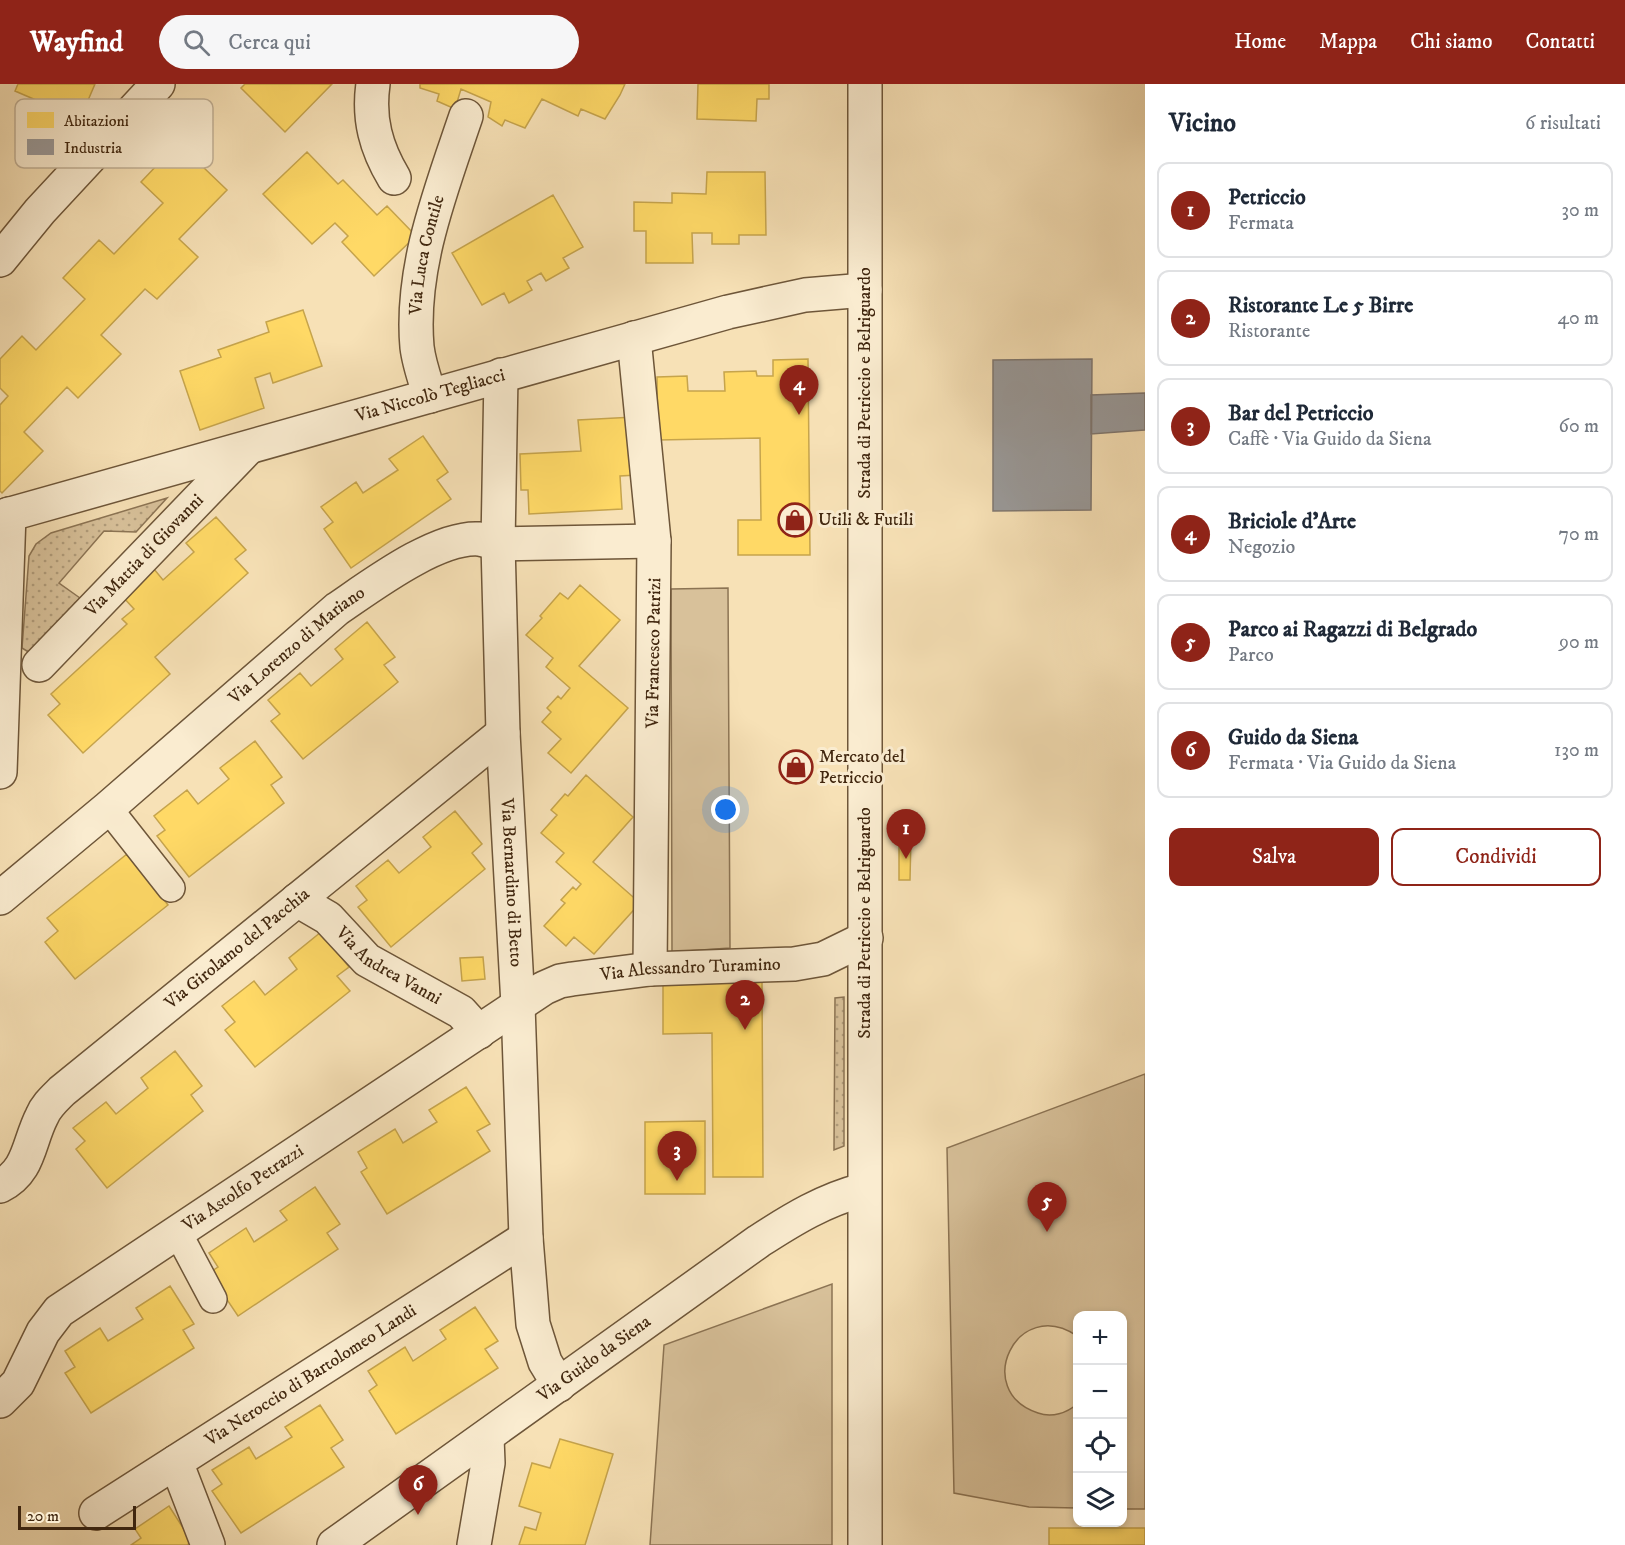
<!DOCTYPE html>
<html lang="it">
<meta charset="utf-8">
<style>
body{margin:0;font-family:"IM FELL DW Pica",serif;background:#f6f6f7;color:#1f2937}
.controls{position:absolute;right:18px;bottom:18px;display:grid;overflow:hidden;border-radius:12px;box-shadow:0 3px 9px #0003}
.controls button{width:54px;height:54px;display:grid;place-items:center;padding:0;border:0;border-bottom:2px solid #e0e1e3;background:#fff;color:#1f2937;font:30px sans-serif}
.scale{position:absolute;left:18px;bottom:15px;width:118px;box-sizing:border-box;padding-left:6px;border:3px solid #41270f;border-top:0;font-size:16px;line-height:21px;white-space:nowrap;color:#41270f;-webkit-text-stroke:4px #faecd0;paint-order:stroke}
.you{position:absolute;left:726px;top:726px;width:21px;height:21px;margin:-15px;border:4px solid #fff;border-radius:50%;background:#1a73e8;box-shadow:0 0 0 9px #1a73e833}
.badge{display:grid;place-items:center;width:39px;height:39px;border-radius:50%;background:#8f2418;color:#fff;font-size:20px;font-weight:700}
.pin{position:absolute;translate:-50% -50px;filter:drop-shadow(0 2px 3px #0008)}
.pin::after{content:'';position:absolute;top:32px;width:21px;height:18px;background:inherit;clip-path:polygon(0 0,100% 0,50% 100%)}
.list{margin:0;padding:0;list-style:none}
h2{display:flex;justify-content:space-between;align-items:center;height:78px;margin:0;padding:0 24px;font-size:26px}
h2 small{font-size:20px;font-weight:400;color:#747a83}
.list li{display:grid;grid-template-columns:39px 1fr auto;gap:18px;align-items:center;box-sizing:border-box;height:96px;margin:0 12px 12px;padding:0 12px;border:2px solid #e0e1e3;border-radius:12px}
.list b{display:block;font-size:22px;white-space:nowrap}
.list p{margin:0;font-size:20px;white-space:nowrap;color:#747a83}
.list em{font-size:20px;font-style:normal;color:#747a83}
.actions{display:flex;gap:12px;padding:18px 24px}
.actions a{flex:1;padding:14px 0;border:2px solid #8f2418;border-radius:12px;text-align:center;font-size:21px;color:#8f2418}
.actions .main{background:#8f2418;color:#fff}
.icon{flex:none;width:33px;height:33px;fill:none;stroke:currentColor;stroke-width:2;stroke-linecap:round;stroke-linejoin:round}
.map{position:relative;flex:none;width:1145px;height:1461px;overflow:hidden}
header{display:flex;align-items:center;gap:36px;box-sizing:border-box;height:84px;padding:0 30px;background:#8f2418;color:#fff}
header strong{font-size:28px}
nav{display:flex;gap:33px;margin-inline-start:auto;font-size:21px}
.search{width:420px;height:54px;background:#f6f6f7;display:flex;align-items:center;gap:15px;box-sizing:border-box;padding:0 21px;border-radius:33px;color:#747a83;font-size:22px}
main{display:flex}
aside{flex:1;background:#fff}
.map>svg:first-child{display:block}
.grass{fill:url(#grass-dots);stroke:#8c7454;stroke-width:1.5}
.park{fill:#d8c19a;stroke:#8c7454;stroke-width:1.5}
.homes{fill:#ffd966;stroke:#c6a44c;stroke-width:1.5}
.industry{fill:#999;stroke:#7f7770;stroke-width:1.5}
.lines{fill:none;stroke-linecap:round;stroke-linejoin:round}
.pedestrian-casing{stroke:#6e5639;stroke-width:30}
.minor-casing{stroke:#6e5639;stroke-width:36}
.pedestrian{stroke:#faecd0;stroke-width:27}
.minor{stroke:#faecd0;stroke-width:33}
.labels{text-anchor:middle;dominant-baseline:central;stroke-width:6;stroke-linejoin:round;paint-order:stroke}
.street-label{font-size:18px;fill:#41270f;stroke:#faecd0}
.poi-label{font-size:18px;fill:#41270f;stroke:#faecd0;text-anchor:start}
.key{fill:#faecd0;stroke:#c2b196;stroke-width:1.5}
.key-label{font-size:16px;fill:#41270f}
</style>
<header>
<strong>Wayfind</strong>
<div class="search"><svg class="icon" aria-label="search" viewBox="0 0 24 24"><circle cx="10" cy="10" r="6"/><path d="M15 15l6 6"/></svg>Cerca qui</div>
<nav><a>Home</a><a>Mappa</a><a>Chi siamo</a><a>Contatti</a></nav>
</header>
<main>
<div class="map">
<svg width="1145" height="1461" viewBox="0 0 1145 1461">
<defs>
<pattern id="grass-dots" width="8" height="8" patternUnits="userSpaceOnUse" patternTransform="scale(1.5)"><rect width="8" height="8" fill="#d8c19a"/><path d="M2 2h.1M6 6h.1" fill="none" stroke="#b19d7c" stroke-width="1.8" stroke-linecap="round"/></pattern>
</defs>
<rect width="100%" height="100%" fill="#f7e1b6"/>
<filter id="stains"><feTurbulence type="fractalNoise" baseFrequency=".00333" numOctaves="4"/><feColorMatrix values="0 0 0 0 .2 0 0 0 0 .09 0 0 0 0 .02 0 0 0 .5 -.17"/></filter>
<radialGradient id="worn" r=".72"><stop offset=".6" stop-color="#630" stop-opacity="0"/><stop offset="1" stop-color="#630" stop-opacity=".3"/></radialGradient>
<path class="grass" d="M167,414L136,448L104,447L59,499L80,514L30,569L22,564L29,472L36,460L51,449Z
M844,913V1062L834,1066L835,914Z"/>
<path class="park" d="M728,504L730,864L672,868L671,505Z
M1145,990V1425H1123L1122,1232H1078L1077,1252C1017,1211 971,1307 1038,1329C1052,1334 1067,1329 1077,1320V1424L1029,1423L954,1409L947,1064Z
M832,1200V1461H650L664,1261Z"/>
<path class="homes" d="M18,0H95L80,35L15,7Z
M245,0H332L285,48L241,4Z
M420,0H625L620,11L605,35L581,25L578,32L542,15L525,44L505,36L502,42L488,33L491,18L461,5L455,25L437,17L439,10L420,4Z
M698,0H769V15H757L756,37L697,35Z
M178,59L227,106L179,155L198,173L157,215L145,205L101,251L121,270L78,314L67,303L24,348L43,367L2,409L0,407V321L8,312L0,304V275L22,252L36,266L85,215L63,194L99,156L114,170L163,119L141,98Z
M307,68L338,100L343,96L377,131L387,122L416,152L374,192L342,158L348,152L335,139L312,160L263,110Z
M707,88H765L766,151H739V160H712V149H692L693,179H646V147H634V118L672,119V109L706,110Z
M553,111L583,163L563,174L569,184L546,197L541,189L527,197L532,206L509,219L504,209L482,221L452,169Z
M303,226L322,282L273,299L270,289L255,294L264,324L200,346L180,287L221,273L218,266L269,248L266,238Z
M808,275L810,471H738V436H761L760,354L658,356L657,293L687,292L688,307H725L724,288L756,287L757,292H773V276Z
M634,333L637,391L620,392L622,425L529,430L528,406H521L520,370L581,367L578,336Z
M423,352L448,388L437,396L451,415L351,484L324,445L333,438L321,423L356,398L363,409L398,386L389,375Z
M216,433L246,466L235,475L248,489L155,573L170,590L83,669L48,631L60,620L51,610L127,540L122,535L134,525L123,513L154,485L163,496L194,468L186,459Z
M580,501L620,536L579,582L628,624L571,689L548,669L561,655L542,638L551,628L547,624L558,612L561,615L570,604L546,583L553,574L526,551L542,534L540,532L560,509L568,515Z
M367,538L395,573L384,581L398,598L303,675L271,637L280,630L268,616L300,589L311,602L343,575L335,565Z
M255,657L282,693L271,701L284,719L189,793L157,752L165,746L154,732L187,706L198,720L229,695L220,684Z
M586,691L633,733L593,778L640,819L594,870L574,853L566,862L544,842L565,819L561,816L573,803L576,806L581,800L556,778L564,769L541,749L557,731L551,726L565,710L568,712Z
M455,727L482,760L472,769L485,785L391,863L358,823L367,816L356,802L388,776L399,789L431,763L423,753Z
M899,752H911L910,796H899Z
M127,770L168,821L75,895L45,858L58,847L47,834Z
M321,848L349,883L337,892L350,907L255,983L225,946L235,938L222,922L254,897L265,911L297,885L289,874Z
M483,873L485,895L462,897L460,874Z
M663,897H762L763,1093H713L712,949L663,950Z
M175,967L202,1002L191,1011L203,1027L107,1104L76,1065L85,1057L73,1044L106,1018L116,1030L148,1004L141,994Z
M466,1003L490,1040L477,1047L490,1067L387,1130L361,1088L367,1084L358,1068L395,1045L403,1059L437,1038L429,1026Z
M705,1037V1110H645V1038Z
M315,1103L340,1140L327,1149L338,1165L238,1232L209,1189L218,1183L209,1169L246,1144L254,1158L287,1136L280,1127Z
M170,1202L194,1240L183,1246L194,1264L91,1329L65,1289L75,1283L65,1267L100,1244L108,1257L143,1235L136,1224Z
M475,1223L498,1257L485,1265L498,1284L396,1350L369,1307L377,1301L368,1287L405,1263L413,1277L446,1255L440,1246Z
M320,1321L343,1356L331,1364L344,1383L241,1449L212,1407L222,1400L212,1386L249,1363L256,1375L292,1353L285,1343Z
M560,1355L613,1370L585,1461H519L525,1443L536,1446L541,1429L519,1422L532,1379L550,1384Z
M169,1422L192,1458L187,1461H131L141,1454L135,1445Z
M1049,1444H1145V1461H1049Z"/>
<path class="industry" d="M1092,275L1091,426L993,427V276Z
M1145,309V346L1091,350V311Z"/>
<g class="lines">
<defs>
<path id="pedestrian" d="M108,724L171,804
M178,1149L213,1215"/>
<g id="minor">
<path d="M373,0C368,35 376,64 394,94"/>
<path d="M0,176L40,127L158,0"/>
<path d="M634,254L654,457L650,885"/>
<path id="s1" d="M501,291L498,460L503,649L518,921L526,1154L533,1240L545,1278L559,1301"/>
<path id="s2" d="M430,312C425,296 419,280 417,263C410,184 441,106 466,32"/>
<path id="s3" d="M0,433L728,228L805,211L865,206"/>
<path id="s4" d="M39,581L248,364"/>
<path d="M0,688L9,430"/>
<path id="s5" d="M0,814L108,724L337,525C371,502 437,452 479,455C485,456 492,458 498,460L654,457"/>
<path id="s6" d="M297,816L328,834L367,876L461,928L479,948"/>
<path id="s7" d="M0,1102C30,1087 28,1059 42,1032C46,1022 54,1015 62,1007L503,649"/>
<path id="s8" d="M0,1317L18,1299L43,1248L59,1227L544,904L560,897L572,895L650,885L794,880L823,875L866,854"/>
<path d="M176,1378L208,1461"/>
<path id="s9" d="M96,1429L526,1154"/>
<path id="s10" d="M334,1461L759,1157C793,1135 824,1116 863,1106"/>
<path d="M474,1461L488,1379L487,1354"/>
<path d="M865,1461V0"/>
</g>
</defs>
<use href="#pedestrian" class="pedestrian-casing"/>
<use href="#minor" class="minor-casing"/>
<use href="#pedestrian" class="pedestrian"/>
<use href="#minor" class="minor"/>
</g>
<defs>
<symbol id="shop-ring" viewBox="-11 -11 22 22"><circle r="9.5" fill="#faecd0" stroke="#8f2418" stroke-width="1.5"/><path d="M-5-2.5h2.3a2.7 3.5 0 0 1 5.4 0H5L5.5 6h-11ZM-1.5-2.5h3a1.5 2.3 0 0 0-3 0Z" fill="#8f2418"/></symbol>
</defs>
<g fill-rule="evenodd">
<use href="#shop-ring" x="776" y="417" width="38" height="38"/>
<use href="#shop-ring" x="777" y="664" width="38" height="38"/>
</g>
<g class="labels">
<g class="street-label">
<text stroke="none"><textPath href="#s2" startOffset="144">Via Luca Contile</textPath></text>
<text transform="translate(865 299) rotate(-90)">Strada di Petriccio e Belriguardo</text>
<text stroke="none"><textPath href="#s3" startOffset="447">Via Niccolò Tegliacci</textPath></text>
<text stroke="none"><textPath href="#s4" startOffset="152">Via Mattia di Giovanni</textPath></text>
<text stroke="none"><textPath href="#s5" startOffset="390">Via Lorenzo di Mariano</textPath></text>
<text transform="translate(654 569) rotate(-89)">Via Francesco Patrizi</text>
<text stroke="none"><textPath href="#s1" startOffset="508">Via Bernardino di Betto</textPath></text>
<text transform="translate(865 839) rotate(-90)">Strada di Petriccio e Belriguardo</text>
<text stroke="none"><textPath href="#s7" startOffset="342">Via Girolamo del Pacchia</textPath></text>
<text stroke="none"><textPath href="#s6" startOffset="114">Via Andrea Vanni</textPath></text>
<text stroke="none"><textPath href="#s8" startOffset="840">Via Alessandro Turamino</textPath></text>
<text stroke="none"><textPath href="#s8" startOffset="330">Via Astolfo Petrazzi</textPath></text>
<text stroke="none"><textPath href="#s10" startOffset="320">Via Guido da Siena</textPath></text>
<text stroke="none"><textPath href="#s9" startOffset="255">Via Neroccio di Bartolomeo Landi</textPath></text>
</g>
<g class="poi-label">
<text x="818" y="436">Utili &amp; Futili</text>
<text x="819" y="673">Mercato del<tspan x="819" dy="21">Petriccio</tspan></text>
</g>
</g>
<rect x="15" y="15" width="198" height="69" rx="9" class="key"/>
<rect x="27" y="28" width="27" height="16" fill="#ffd966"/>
<rect x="27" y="55" width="27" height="16" fill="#999"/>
<g class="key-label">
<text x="64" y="42">Abitazioni</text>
<text x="64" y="69">Industria</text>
</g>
<rect width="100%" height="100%" filter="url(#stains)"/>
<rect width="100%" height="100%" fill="url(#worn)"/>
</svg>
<div class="controls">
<button>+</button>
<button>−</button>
<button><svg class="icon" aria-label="locate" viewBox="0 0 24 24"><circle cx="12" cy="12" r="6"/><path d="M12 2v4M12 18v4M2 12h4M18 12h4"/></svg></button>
<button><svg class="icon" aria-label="layers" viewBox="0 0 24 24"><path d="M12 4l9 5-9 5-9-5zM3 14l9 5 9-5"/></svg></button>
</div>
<div class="scale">20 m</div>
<div class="you"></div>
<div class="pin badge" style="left:906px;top:775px">1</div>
<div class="pin badge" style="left:745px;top:946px">2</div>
<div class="pin badge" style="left:677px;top:1097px">3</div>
<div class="pin badge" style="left:799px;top:331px">4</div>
<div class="pin badge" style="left:1047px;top:1148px">5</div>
<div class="pin badge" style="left:418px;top:1431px">6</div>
</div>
<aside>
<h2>Vicino<small>6 risultati</small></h2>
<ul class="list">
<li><span class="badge">1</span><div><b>Petriccio</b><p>Fermata</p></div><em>30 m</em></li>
<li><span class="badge">2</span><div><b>Ristorante Le 5 Birre</b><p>Ristorante</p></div><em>40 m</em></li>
<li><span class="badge">3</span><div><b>Bar del Petriccio</b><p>Caffè · Via Guido da Siena</p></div><em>60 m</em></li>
<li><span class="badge">4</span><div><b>Briciole d'Arte</b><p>Negozio</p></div><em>70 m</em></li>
<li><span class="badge">5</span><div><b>Parco ai Ragazzi di Belgrado</b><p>Parco</p></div><em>90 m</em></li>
<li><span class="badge">6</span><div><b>Guido da Siena</b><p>Fermata · Via Guido da Siena</p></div><em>130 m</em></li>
</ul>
<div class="actions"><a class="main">Salva</a><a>Condividi</a></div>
</aside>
</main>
